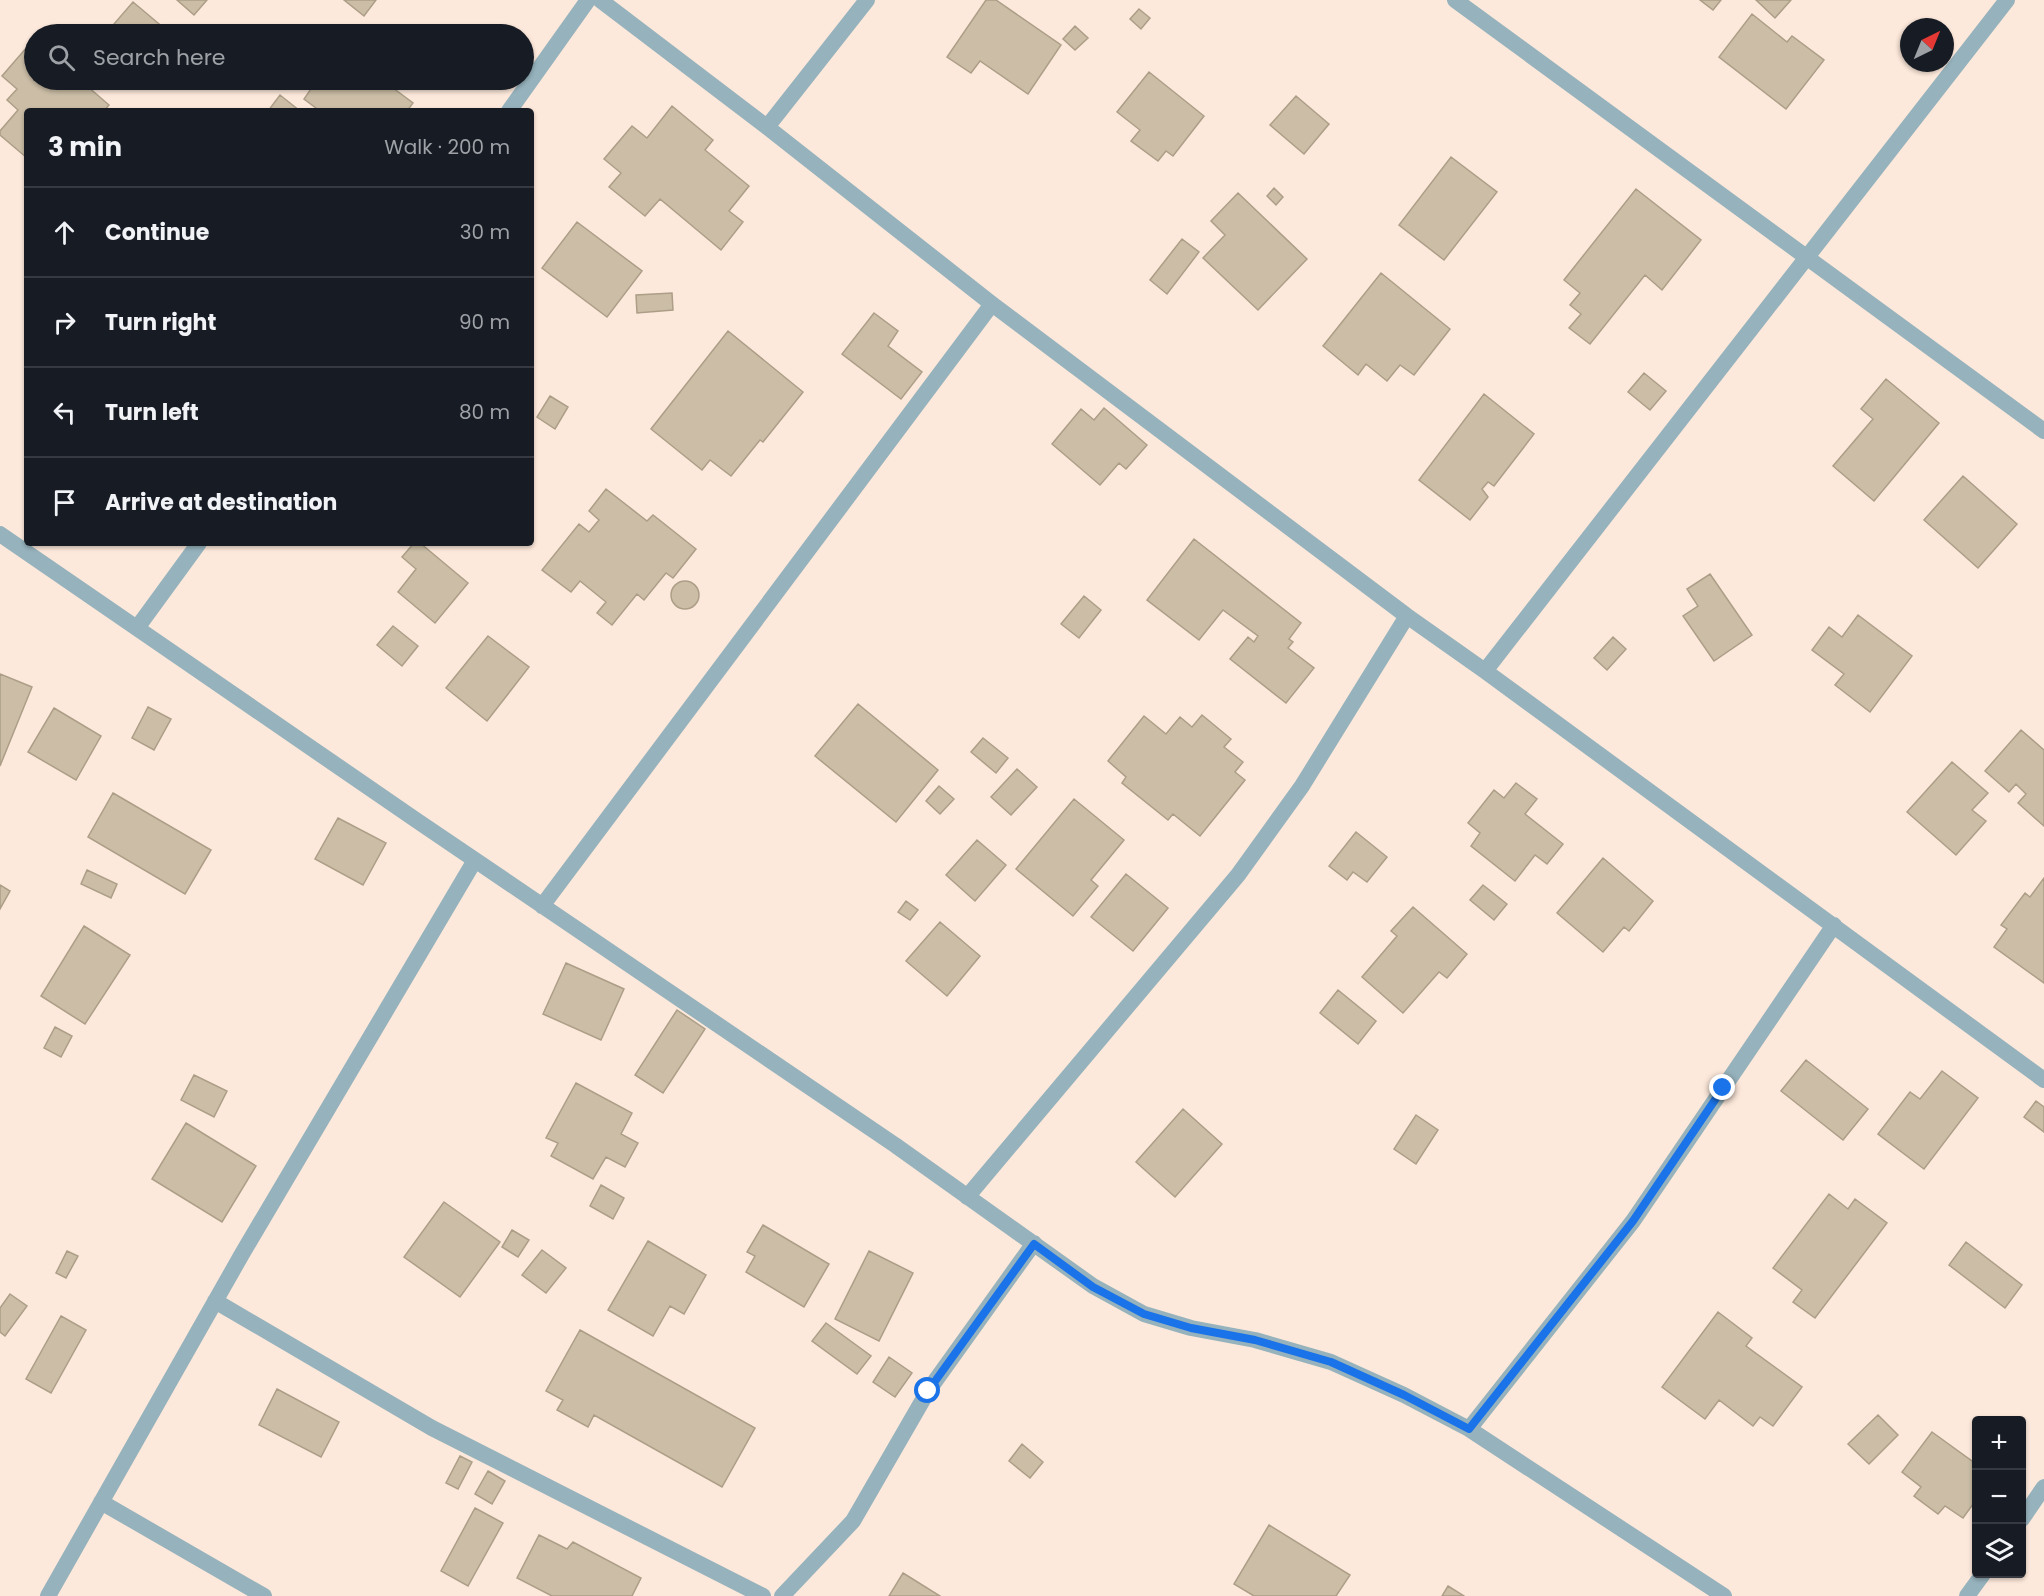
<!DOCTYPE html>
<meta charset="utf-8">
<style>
body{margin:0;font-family:Poppins,sans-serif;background:#242831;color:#f1f3f6}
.controls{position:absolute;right:18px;bottom:18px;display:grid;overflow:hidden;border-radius:6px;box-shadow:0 2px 4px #0004}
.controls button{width:54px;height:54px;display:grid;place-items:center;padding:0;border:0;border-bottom:2px solid #363941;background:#171b24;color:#f1f3f6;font:30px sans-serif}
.compass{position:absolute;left:1900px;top:18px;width:54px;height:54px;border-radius:50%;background:#171b24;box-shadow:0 2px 4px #0004;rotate:43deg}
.stop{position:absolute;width:18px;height:18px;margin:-14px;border:4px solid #1a73e8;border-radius:50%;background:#fff}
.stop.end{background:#1a73e8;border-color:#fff;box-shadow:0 2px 6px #0008}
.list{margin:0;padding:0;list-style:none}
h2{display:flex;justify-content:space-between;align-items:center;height:78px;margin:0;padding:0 24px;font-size:26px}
h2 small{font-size:20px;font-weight:400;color:#9ea1a6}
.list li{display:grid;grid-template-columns:39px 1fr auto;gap:18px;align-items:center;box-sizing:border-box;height:90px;padding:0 24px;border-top:2px solid #363941}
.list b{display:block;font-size:22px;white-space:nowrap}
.list em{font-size:20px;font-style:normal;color:#9ea1a6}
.icon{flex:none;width:33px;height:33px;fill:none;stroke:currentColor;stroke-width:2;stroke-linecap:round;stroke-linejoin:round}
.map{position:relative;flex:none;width:2044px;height:1596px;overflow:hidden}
.search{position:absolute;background:#171b24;box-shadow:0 2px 4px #0004;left:24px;top:24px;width:510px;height:66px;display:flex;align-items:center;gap:15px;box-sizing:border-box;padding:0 21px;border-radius:33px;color:#9ea1a6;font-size:22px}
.panel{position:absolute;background:#171b24;box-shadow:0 2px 4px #0004;left:24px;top:108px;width:510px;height:438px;border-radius:6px}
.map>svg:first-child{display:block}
.building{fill:#cbbda6;stroke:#ac9e87;stroke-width:1.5}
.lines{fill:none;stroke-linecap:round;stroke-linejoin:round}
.minor{stroke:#96b2bc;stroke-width:16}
.route{stroke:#1a73e8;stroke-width:8}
</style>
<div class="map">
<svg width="2044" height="1596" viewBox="0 0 2044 1596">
<rect width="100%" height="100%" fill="#fde9db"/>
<path class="building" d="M177,0H207L194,15Z
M344,0H376L364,16Z
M986,0H996L1061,45L1028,94L980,61L971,73L947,57Z
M1700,0H1721L1713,10Z
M1756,0H1791L1775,18Z
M133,2L171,34H110L107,32Z
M1139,9L1150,18L1141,29L1130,19Z
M1752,14L1787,42L1792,36L1824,60L1786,109L1719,57Z
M1075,26L1088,38L1075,50L1063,39Z
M34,39V80H80L109,105L104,111H27V158L0,135V131L18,110L7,100L17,89L2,76Z
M1149,72L1204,116L1173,156L1166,151L1158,161L1131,141L1140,130L1117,112Z
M307,80H387L385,82L413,103L407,111H320L304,99L313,86L306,81Z
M280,95L300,111H268Z
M1296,96L1329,124L1304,154L1270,125Z
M672,106L713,140L705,150L749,186L729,211L743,222L721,250L660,199L645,216L609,187L621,173L604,159L632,126L647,138Z
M1451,157L1497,192L1444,260L1399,225Z
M1274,188L1283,197L1276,205L1267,196Z
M1636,189L1701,240L1662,290L1645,275L1590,344L1569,328L1581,314L1570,305L1580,293L1564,280Z
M1238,193L1307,259L1258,310L1203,258L1225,235L1211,221Z
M577,222L642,271L607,317L542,268Z
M1182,239L1199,252L1167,294L1150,280Z
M1381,273L1450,329L1414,375L1400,365L1387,381L1366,364L1358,375L1323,346Z
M672,293L673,310L637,313L636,295Z
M874,313L898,331L888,346L922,372L901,399L842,354Z
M728,331L803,392L763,442L760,440L731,476L710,460L702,470L651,429Z
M1644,373L1666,391L1650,410L1628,392Z
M1886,379L1939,423L1874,501L1833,466L1873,419L1861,409Z
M1484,394L1534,434L1494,486L1488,482L1482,489L1488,497L1470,520L1419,480Z
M550,396L568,407L555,429L537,417Z
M1104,408L1147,445L1126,469L1119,463L1100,485L1052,444L1081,409L1094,420Z
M1963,476L2017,524L1978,568L1924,520Z
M606,489L647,521L653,515L696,549L673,578L666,573L644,600L637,594L612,625L597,613L606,602L580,581L571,592L542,570L579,524L589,532L599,520L589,511Z
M1194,539L1301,623L1289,639L1293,642L1288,648L1314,668L1286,703L1230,659L1248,637L1254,642L1258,636L1223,610L1199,640L1147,600Z
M414,543H420L468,583L435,623L398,592L416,569L402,557Z
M1710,574L1752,635L1714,661L1683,616L1698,606L1687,589Z
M671 595a14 14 0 1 1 28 0a14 14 0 1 1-28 0Z
M1084,596L1101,610L1079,638L1061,624Z
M1858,615L1912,656L1870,712L1835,685L1844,674L1812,650L1829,627L1842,637Z
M393,626L418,646L402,666L377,645Z
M488,636L529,667L487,721L446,688Z
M1613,637L1626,649L1607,670L1594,658Z
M0,674L32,687L0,766Z
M858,704L938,770L896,822L815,756Z
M148,707L171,719L154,750L132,738Z
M54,708L101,736L76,780L28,752Z
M1202,715L1231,739L1224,747L1243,762L1235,772L1245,780L1200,836L1173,814L1168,820L1122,783L1126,777L1108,761L1144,716L1166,734L1180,717L1192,727Z
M2021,730L2044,750V826L2018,803L2026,794L2016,784L2009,792L1985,771Z
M983,738L1008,758L996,773L971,752Z
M1952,762L1988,793L1972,810L1986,821L1956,855L1907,812Z
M1017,769L1037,787L1011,815L991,797Z
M1516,783L1537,799L1525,814L1563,844L1547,864L1535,855L1515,881L1471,846L1480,833L1468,823L1494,790L1504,798Z
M939,786L954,799L940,814L926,801Z
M113,793L211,850L185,894L88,837Z
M1074,799L1124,840L1091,880L1098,886L1073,916L1016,869Z
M338,818L386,843L363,885L315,859Z
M1356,832L1387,857L1367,882L1353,872L1347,880L1329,866Z
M977,840L1006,865L975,901L946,875Z
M1603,858L1653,901L1629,931L1624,927L1603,952L1557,913Z
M87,870L117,884L111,898L81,884Z
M1126,874L1168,908L1133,951L1091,917Z
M2044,878V983L1994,947L2007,929L2001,925L2025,893L2030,897Z
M0,885L10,891L0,909Z
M1483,885L1507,904L1494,920L1470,900Z
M906,901L918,910L910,920L898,912Z
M1413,907L1467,954L1447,978L1439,972L1403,1013L1362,977L1397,936L1391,931Z
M940,922L980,956L947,996L906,961Z
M84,926L130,955L85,1024L41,996Z
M566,963L624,989L601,1040L543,1014Z
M1338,990L1376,1021L1358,1044L1320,1013Z
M677,1010L705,1029L663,1093L635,1075Z
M55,1027L72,1036L61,1057L44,1048Z
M1806,1060L1868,1109L1843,1140L1781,1091Z
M1942,1071L1978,1098L1924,1169L1878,1134L1910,1092L1920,1099Z
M194,1075L227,1091L214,1117L181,1100Z
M576,1083L632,1113L621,1134L638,1143L625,1167L606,1157L593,1179L551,1156L558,1143L546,1138Z
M2036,1101L2044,1107V1132L2024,1117Z
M1183,1109L1222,1144L1175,1197L1136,1162Z
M1416,1115L1438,1130L1416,1164L1394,1149Z
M186,1123L256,1166L222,1222L152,1179Z
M601,1185L624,1198L613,1219L590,1206Z
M1829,1194L1848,1209L1855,1199L1887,1223L1815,1318L1793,1302L1802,1290L1773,1268Z
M444,1202L500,1242L460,1297L404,1257Z
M763,1225L829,1264L804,1307L746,1272L755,1256L747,1252Z
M512,1230L529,1240L518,1257L502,1247Z
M648,1241L706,1275L684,1314L670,1306L653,1336L608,1310Z
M1966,1242L2022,1285L2005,1308L1949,1265Z
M542,1250L566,1268L546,1293L522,1275Z
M67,1251L78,1256L66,1278L56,1273Z
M869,1251L913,1273L879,1341L835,1319Z
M10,1294L27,1306L5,1336L0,1332V1308Z
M1718,1312L1752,1338L1746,1346L1802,1387L1773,1426L1760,1417L1753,1426L1719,1400L1705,1419L1662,1387Z
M61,1316L86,1330L51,1393L26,1379Z
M826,1323L871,1356L857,1374L812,1341Z
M580,1330L755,1428L722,1487L594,1415L588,1427L557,1410L563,1400L546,1391Z
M889,1357L912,1373L895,1397L873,1382Z
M277,1389L339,1422L321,1457L259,1425Z
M1878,1415L1898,1435L1869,1464L1848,1444Z
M1932,1432L1976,1464V1500L1963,1518L1945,1506L1938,1514L1914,1496L1921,1487L1902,1472Z
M1022,1444L1043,1462L1030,1478L1009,1461Z
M460,1456L472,1462L458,1489L446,1483Z
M488,1471L505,1481L492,1504L475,1494Z
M475,1508L503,1523L468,1586L441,1571Z
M1269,1525L1350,1575L1336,1596H1254L1234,1584Z
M539,1535L567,1549L573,1542L641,1578L632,1596H552L517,1578Z
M903,1573L940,1596H889Z
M1448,1586L1464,1596H1442Z"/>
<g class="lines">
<path class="minor" d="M600,0L767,127L992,304L1407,616L1485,671L2044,1080
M1455,0L2044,431
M509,111L588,0
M767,127L867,0
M0,534L416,820L895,1145L1093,1286L1144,1314L1191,1328L1255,1340L1331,1362L1404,1395L1469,1429L1724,1596
M137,628L199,543
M1485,671L2007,0
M542,906L992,304
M967,1197L1238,875L1302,786L1407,616
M215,1301L432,1428L763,1596
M1469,1429L1633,1221L1834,925
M101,1502L264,1596
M2022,1519L2044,1487
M48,1596L242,1254L475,860
M782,1596L853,1521L928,1391L1034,1243
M1967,1596L1983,1574"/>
</g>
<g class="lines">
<path class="route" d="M928,1391L1034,1244L1093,1287L1144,1314L1191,1328L1255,1340L1331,1362L1404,1395L1469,1429L1633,1221L1723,1088"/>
</g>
</svg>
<div class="controls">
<button>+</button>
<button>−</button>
<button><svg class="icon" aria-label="layers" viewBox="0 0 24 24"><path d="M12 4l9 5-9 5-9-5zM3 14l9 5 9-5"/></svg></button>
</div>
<svg class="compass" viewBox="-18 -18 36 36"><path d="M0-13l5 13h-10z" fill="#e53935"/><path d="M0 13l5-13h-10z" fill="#9ea1a6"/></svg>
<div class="stop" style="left:928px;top:1391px"></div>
<div class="stop end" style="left:1723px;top:1088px"></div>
<div class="search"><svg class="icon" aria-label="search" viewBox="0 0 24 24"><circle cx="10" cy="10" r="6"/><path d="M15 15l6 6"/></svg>Search here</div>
<section class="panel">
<h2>3 min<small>Walk · 200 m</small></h2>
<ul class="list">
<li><svg class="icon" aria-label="ahead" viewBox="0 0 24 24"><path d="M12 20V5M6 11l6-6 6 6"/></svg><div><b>Continue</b></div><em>30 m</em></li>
<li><svg class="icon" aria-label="right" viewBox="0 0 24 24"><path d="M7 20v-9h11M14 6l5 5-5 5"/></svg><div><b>Turn right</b></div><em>90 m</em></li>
<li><svg class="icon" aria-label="left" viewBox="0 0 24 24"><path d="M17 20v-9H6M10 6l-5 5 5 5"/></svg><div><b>Turn left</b></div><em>80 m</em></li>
<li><svg class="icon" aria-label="arrive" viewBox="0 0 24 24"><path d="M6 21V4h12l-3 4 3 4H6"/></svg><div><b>Arrive at destination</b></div></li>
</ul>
</section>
</div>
